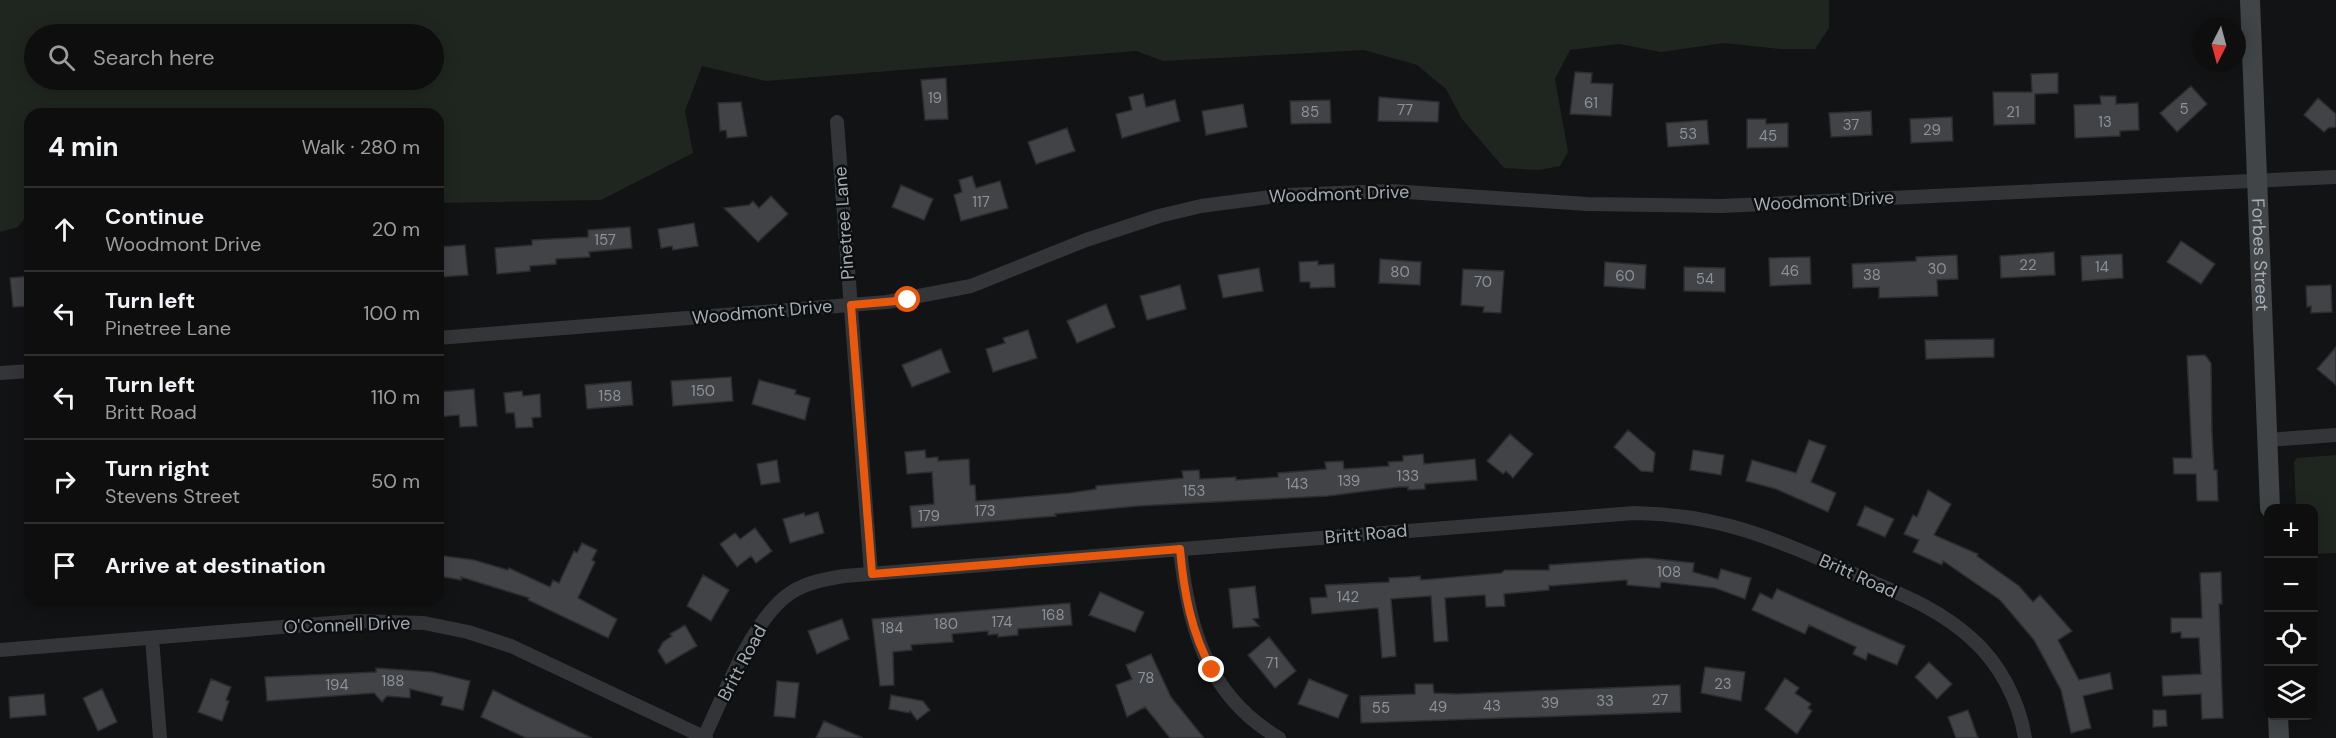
<!DOCTYPE html>
<meta charset="utf-8">
<style>
body{margin:0;font-family:"DM Sans",sans-serif;background:#171718;color:#f1f3f6}
.controls{position:absolute;right:18px;bottom:18px;display:grid;overflow:hidden;border-radius:12px;box-shadow:0 3px 15px #0003}
.controls button{width:54px;height:54px;display:grid;place-items:center;padding:0;border:0;border-bottom:2px solid #2e2e2f;background:#0e0e0f;color:#f1f3f6;font:30px sans-serif}
.compass{position:absolute;left:2192px;top:18px;width:54px;height:54px;border-radius:50%;background:#0e0e0f;box-shadow:0 3px 15px #0003;rotate:186deg}
.stop{position:absolute;width:18px;height:18px;margin:-14px;border:4px solid #ea580c;border-radius:50%;background:#fff}
.stop.end{background:#ea580c;border-color:#fff;box-shadow:0 2px 6px #0008}
.list{margin:0;padding:0;list-style:none}
h2{display:flex;justify-content:space-between;align-items:center;height:78px;margin:0;padding:0 24px;font-size:26px}
h2 small{font-size:20px;font-weight:400;color:#9b9c9e}
.list li{display:grid;grid-template-columns:39px 1fr auto;gap:18px;align-items:center;box-sizing:border-box;height:84px;padding:0 24px;border-top:2px solid #2e2e2f}
.list b{display:block;font-size:22px;white-space:nowrap}
.list p{margin:0;font-size:20px;white-space:nowrap;color:#9b9c9e}
.list em{font-size:20px;font-style:normal;color:#9b9c9e}
.icon{flex:none;width:33px;height:33px;fill:none;stroke:currentColor;stroke-width:2;stroke-linecap:round;stroke-linejoin:round}
.map{position:relative;flex:none;width:2336px;height:738px;overflow:hidden}
.search{position:absolute;background:#0e0e0f;box-shadow:0 3px 15px #0003;left:24px;top:24px;width:420px;height:66px;display:flex;align-items:center;gap:15px;box-sizing:border-box;padding:0 21px;border-radius:33px;color:#9b9c9e;font-size:22px}
.panel{position:absolute;background:#0e0e0f;box-shadow:0 3px 15px #0003;left:24px;top:108px;width:420px;height:498px;border-radius:18px}
.map>svg:first-child{display:block}
.green{fill:#1f261f;fill-rule:evenodd}
.building{fill:#414347;stroke:#2c2d30;stroke-width:1.5}
.lines{fill:none;stroke-linecap:round;stroke-linejoin:round}
.street{stroke:#333539;stroke-width:14}
.secondary{stroke:#414548;stroke-width:20}
.route{stroke:#ea580c;stroke-width:8}
.labels{text-anchor:middle;dominant-baseline:central;stroke-width:5;stroke-linejoin:round;paint-order:stroke}
.number-label{font-size:15px;fill:#8b9299}
.street-label{font-size:18px;fill:#a4acb4;stroke:#0d0e0f}
</style>
<div class="map">
<svg width="2336" height="738" viewBox="0 0 2336 738">
<rect width="100%" height="100%" fill="#121314"/>
<path class="green" d="M0,0H1829V28L1815,49H1781L1724,43L1661,52L1619,44L1570,50L1555,79L1568,152L1560,166L1539,170L1504,168L1462,119L1446,89L1417,65L1364,50L1163,61L1136,51L766,81L702,66L685,111L693,153L601,200L438,203V114H30V211L18,227L0,232ZM434,34V80H34V34Z
M2336,455V553L2314,554V508H2296L2294,462L2297,458Z"/>
<path class="building" d="M1575,72L1592,73L1591,83L1613,84L1611,116L1570,114Z
M2058,73V93L2035,94V124L1994,125L1993,92H2032L2031,74Z
M946,78L948,119L925,120L921,80Z
M2191,86L2207,104L2177,132L2160,113Z
M1143,94L1146,107L1175,100L1180,121L1122,138L1116,114L1132,110L1129,97Z
M2100,96H2116V104L2138,103L2139,130L2120,131V136L2075,138L2074,105L2101,104Z
M1379,97L1439,102L1438,122L1378,121Z
M2318,98L2336,114V127L2328,128L2324,132L2304,115Z
M1330,100L1331,123L1291,124L1290,101Z
M741,102L747,136L727,138L726,130L720,131L718,103Z
M1243,104L1247,127L1206,135L1202,111Z
M1871,111L1872,135L1831,137L1829,113Z
M1952,117L1953,141L1911,143L1910,119Z
M1747,119H1766V124L1788,123V147L1747,148Z
M1707,120L1709,144L1668,147L1666,123Z
M1067,128L1075,151L1036,164L1028,142Z
M972,176L976,188L1000,181L1008,208L961,221L954,195L962,192L959,180Z
M901,185L933,199L924,220L892,207Z
M771,196L788,214L758,242L724,208L749,205L753,201L759,208Z
M694,223L698,246L673,250L672,246L661,248L658,229Z
M630,227L632,248L589,252L590,257L556,259V264L530,266V271L497,274L495,248L532,245V240L588,237V230Z
M2181,241L2215,264L2201,284L2167,262Z
M465,245L468,275L441,277V272H438V247Z
M2054,252L2055,275L2001,278L2000,256Z
M2122,254L2123,278L2082,281L2081,256Z
M1957,255L1958,279L1937,280L1938,296L1879,298V287L1853,288L1852,264L1916,261V257Z
M1810,257L1811,284L1770,286L1769,258Z
M1380,259L1421,262L1420,285L1379,283Z
M1318,261V265L1334,264L1335,287L1310,288V282H1300L1299,262Z
M1605,262L1646,265L1645,289L1604,286Z
M1684,267L1725,268V292L1684,291Z
M1259,268L1263,291L1223,298L1218,275Z
M1463,269L1504,271L1501,313L1483,312L1484,307L1461,305Z
M30,276V306L13,307L10,278Z
M1180,285L1186,309L1147,320L1140,296Z
M2331,285L2332,312L2311,313V306L2307,307L2306,286Z
M1106,304L1115,327L1077,343L1067,321Z
M1028,330L1037,358L993,372L986,349L1005,343L1003,338Z
M1994,339V357L1926,359L1925,340Z
M2336,347V385L2317,369Z
M941,349L950,372L912,387L902,365Z
M2205,355L2211,363L2212,432L2214,470H2217L2218,501H2197L2196,474H2174L2173,458H2192L2187,356Z
M731,377L733,401L673,406L671,381Z
M759,380L796,390L795,394L810,398L805,420L752,404Z
M631,381L633,405L587,409L585,385Z
M474,389L477,426L460,427L459,415L438,417V392Z
M522,391L523,396L540,394L541,417L532,418L533,427L516,428L514,413H506L504,393Z
M1628,430L1655,453L1653,472L1641,471L1614,447Z
M1510,434L1533,454L1513,478L1506,471L1503,474L1487,461Z
M1809,440L1826,446L1811,482L1836,493L1828,512L1776,489L1746,481L1752,460L1796,473Z
M925,450L926,458L938,457V461L969,459L970,485H975L976,501L1070,493L1096,489V486L1183,478L1182,471L1199,470L1200,479L1236,477V480L1278,477V473L1326,469L1325,462L1343,461L1344,469L1389,466L1388,462L1403,461V456L1423,454L1424,464L1475,459L1477,480L1425,484V489L1408,490V487H1399L1328,496L1138,506L1055,514L1056,516L912,528L910,506L934,504L932,472L907,474L905,452Z
M1693,450L1724,455L1721,475L1690,470Z
M777,460L780,482L761,485L757,464Z
M1928,490L1951,504L1934,535L1978,554L1977,556L2019,586L2033,602L2040,595L2072,631L2058,640L2079,680L2110,673L2113,689L2083,696L2091,728L2071,733L2061,690L2034,640L2000,600L1943,561L1942,565L1913,552L1919,540L1904,534L1913,515L1917,517Z
M1865,506L1894,519L1885,537L1857,525Z
M818,512L824,533L790,543L783,519L804,513L805,516Z
M755,528L772,551L756,563L751,556L737,567L720,544L735,533L740,539Z
M582,543L597,550L592,560L595,562L578,598L617,619L608,638L528,600L529,598L461,577V580L438,576V555L474,560L508,570L509,568L550,587L553,580L559,583L574,551L577,553Z
M1647,558L1694,563L1693,572L1718,579L1721,569L1751,578L1745,599L1715,588L1661,582L1660,588L1627,585V580L1549,586V590L1504,594L1505,606L1486,607L1485,595L1445,598L1448,641L1434,642L1431,596L1391,599L1396,656L1382,658L1378,608L1312,614L1310,598L1327,597L1325,585L1389,582V578L1409,577L1420,576L1421,580L1501,573L1505,570H1549V565Z
M2221,572L2222,604H2219L2223,718L2202,719L2201,694L2163,696L2162,676L2201,674L2199,638H2181V632L2171,633V618H2202L2200,573Z
M703,575L729,590L711,621L687,606Z
M1255,586L1259,618L1253,619L1259,626L1233,628L1229,589Z
M1777,589L1905,646L1897,665L1868,653L1866,660L1853,654L1856,647L1809,625L1805,634L1752,610L1760,593L1772,599Z
M1100,592L1144,612L1135,632L1089,615Z
M1070,603L1072,625L1018,629V635L998,637V634L988,635V631L952,634L953,642L911,645L912,650L893,652L894,685L880,686L872,619Z
M842,619L849,639L817,654L808,631Z
M685,625L697,646L666,664L658,651L663,642L672,636L670,634Z
M1269,637L1296,671L1275,688L1248,655Z
M1151,654L1171,697L1204,738H1170L1145,707L1127,717L1116,685L1132,679L1126,665Z
M1929,662L1952,684L1937,699L1915,677Z
M1705,667L1745,672L1741,701L1701,693Z
M376,668L433,672L470,681L463,710L441,705L443,697L410,689V698L387,696L382,702L374,693L267,701L265,677L376,672Z
M1785,678L1799,688L1795,693L1811,704L1808,708L1812,711L1797,734L1765,709Z
M211,679L231,687L226,700L229,701L222,721L198,712Z
M1309,679L1348,695L1338,718L1298,704Z
M777,681L799,683L795,718L774,716Z
M1415,684H1433L1434,693L1457,694L1680,685L1681,712L1361,723L1360,696L1415,694Z
M102,689L117,722L98,731L83,698Z
M493,690L525,706L592,738H526L481,717Z
M44,694L46,715L10,718L9,697Z
M891,695L923,701L930,710L917,720L910,711L909,713L889,709Z
M1968,710L1978,738H1956L1948,717Z
M2153,710H2166L2167,726L2153,727Z
M824,721L863,738H816Z"/>
<g class="lines">
<path class="street" d="M837,122L871,574
M438,338L887,302L971,286L1086,240L1159,216L1201,206L1286,195L1391,191L1587,204L1722,206L2336,177
M0,373L30,371
M2267,440L2336,435
M1180,549C1188,627 1207,696 1279,738
M152,638L160,738
M0,650L356,621L424,623L468,632L511,646L706,738
M704,737C724,696 753,616 792,592C808,582 826,579 844,576L1634,513C1723,514 1782,542 1861,577C1900,594 1940,609 1972,639C2000,664 2019,701 2025,738"/>
<g class="secondary">
<path id="s1" d="M2250,0L2270,508"/>
<path d="M2278,716L2279,738"/>
</g>
</g>
<g class="lines">
<path class="route" d="M908,300L851,305L872,574L1180,549C1184,593 1191,632 1212,670"/>
</g>
<g class="labels">
<g class="number-label">
<text x="935" y="98">19</text>
<text x="1591" y="103">61</text>
<text x="2184" y="109">5</text>
<text x="1405" y="110">77</text>
<text x="1310" y="112">85</text>
<text x="2013" y="112">21</text>
<text x="2105" y="122">13</text>
<text x="1851" y="125">37</text>
<text x="1932" y="130">29</text>
<text x="1688" y="134">53</text>
<text x="1768" y="136">45</text>
<text x="981" y="202">117</text>
<text x="605" y="240">157</text>
<text x="2028" y="265">22</text>
<text x="2102" y="267">14</text>
<text x="1937" y="269">30</text>
<text x="1790" y="271">46</text>
<text x="1400" y="272">80</text>
<text x="1872" y="275">38</text>
<text x="1625" y="276">60</text>
<text x="1705" y="279">54</text>
<text x="1483" y="282">70</text>
<text x="703" y="391">150</text>
<text x="610" y="396">158</text>
<text x="1408" y="476">133</text>
<text x="1349" y="481">139</text>
<text x="1297" y="484">143</text>
<text x="1194" y="491">153</text>
<text x="985" y="511">173</text>
<text x="929" y="516">179</text>
<text x="1669" y="572">108</text>
<text x="1348" y="597">142</text>
<text x="1053" y="615">168</text>
<text x="1002" y="622">174</text>
<text x="946" y="624">180</text>
<text x="892" y="628">184</text>
<text x="1272" y="663">71</text>
<text x="1146" y="678">78</text>
<text x="393" y="681">188</text>
<text x="1723" y="684">23</text>
<text x="337" y="685">194</text>
<text x="1660" y="700">27</text>
<text x="1605" y="701">33</text>
<text x="1550" y="703">39</text>
<text x="1492" y="706">43</text>
<text x="1438" y="707">49</text>
<text x="1381" y="708">55</text>
</g>
<g class="street-label">
<text transform="translate(1339 194) rotate(-2)">Woodmont Drive</text>
<text transform="translate(1824 201) rotate(-3)">Woodmont Drive</text>
<text transform="translate(844 223) rotate(-94)">Pinetree Lane</text>
<text stroke="none"><textPath href="#s1" startOffset="255">Forbes Street</textPath></text>
<text transform="translate(762 312) rotate(-5)">Woodmont Drive</text>
<text transform="translate(1366 534) rotate(-5)">Britt Road</text>
<text transform="translate(1858 576) rotate(24)">Britt Road</text>
<text transform="translate(347 625) rotate(-2)">O'Connell Drive</text>
<text transform="translate(742 663) rotate(-62)">Britt Road</text>
</g>
</g>
</svg>
<div class="controls">
<button>+</button>
<button>−</button>
<button><svg class="icon" aria-label="locate" viewBox="0 0 24 24"><circle cx="12" cy="12" r="6"/><path d="M12 2v4M12 18v4M2 12h4M18 12h4"/></svg></button>
<button><svg class="icon" aria-label="layers" viewBox="0 0 24 24"><path d="M12 4l9 5-9 5-9-5zM3 14l9 5 9-5"/></svg></button>
</div>
<svg class="compass" viewBox="-18 -18 36 36"><path d="M0-13l5 13h-10z" fill="#e53935"/><path d="M0 13l5-13h-10z" fill="#9b9c9e"/></svg>
<div class="stop" style="left:908px;top:300px"></div>
<div class="stop end" style="left:1212px;top:670px"></div>
<div class="search"><svg class="icon" aria-label="search" viewBox="0 0 24 24"><circle cx="10" cy="10" r="6"/><path d="M15 15l6 6"/></svg>Search here</div>
<section class="panel">
<h2>4 min<small>Walk · 280 m</small></h2>
<ul class="list">
<li><svg class="icon" aria-label="ahead" viewBox="0 0 24 24"><path d="M12 20V5M6 11l6-6 6 6"/></svg><div><b>Continue</b><p>Woodmont Drive</p></div><em>20 m</em></li>
<li><svg class="icon" aria-label="left" viewBox="0 0 24 24"><path d="M17 20v-9H6M10 6l-5 5 5 5"/></svg><div><b>Turn left</b><p>Pinetree Lane</p></div><em>100 m</em></li>
<li><svg class="icon" aria-label="left" viewBox="0 0 24 24"><path d="M17 20v-9H6M10 6l-5 5 5 5"/></svg><div><b>Turn left</b><p>Britt Road</p></div><em>110 m</em></li>
<li><svg class="icon" aria-label="right" viewBox="0 0 24 24"><path d="M7 20v-9h11M14 6l5 5-5 5"/></svg><div><b>Turn right</b><p>Stevens Street</p></div><em>50 m</em></li>
<li><svg class="icon" aria-label="arrive" viewBox="0 0 24 24"><path d="M6 21V4h12l-3 4 3 4H6"/></svg><div><b>Arrive at destination</b></div></li>
</ul>
</section>
</div>
